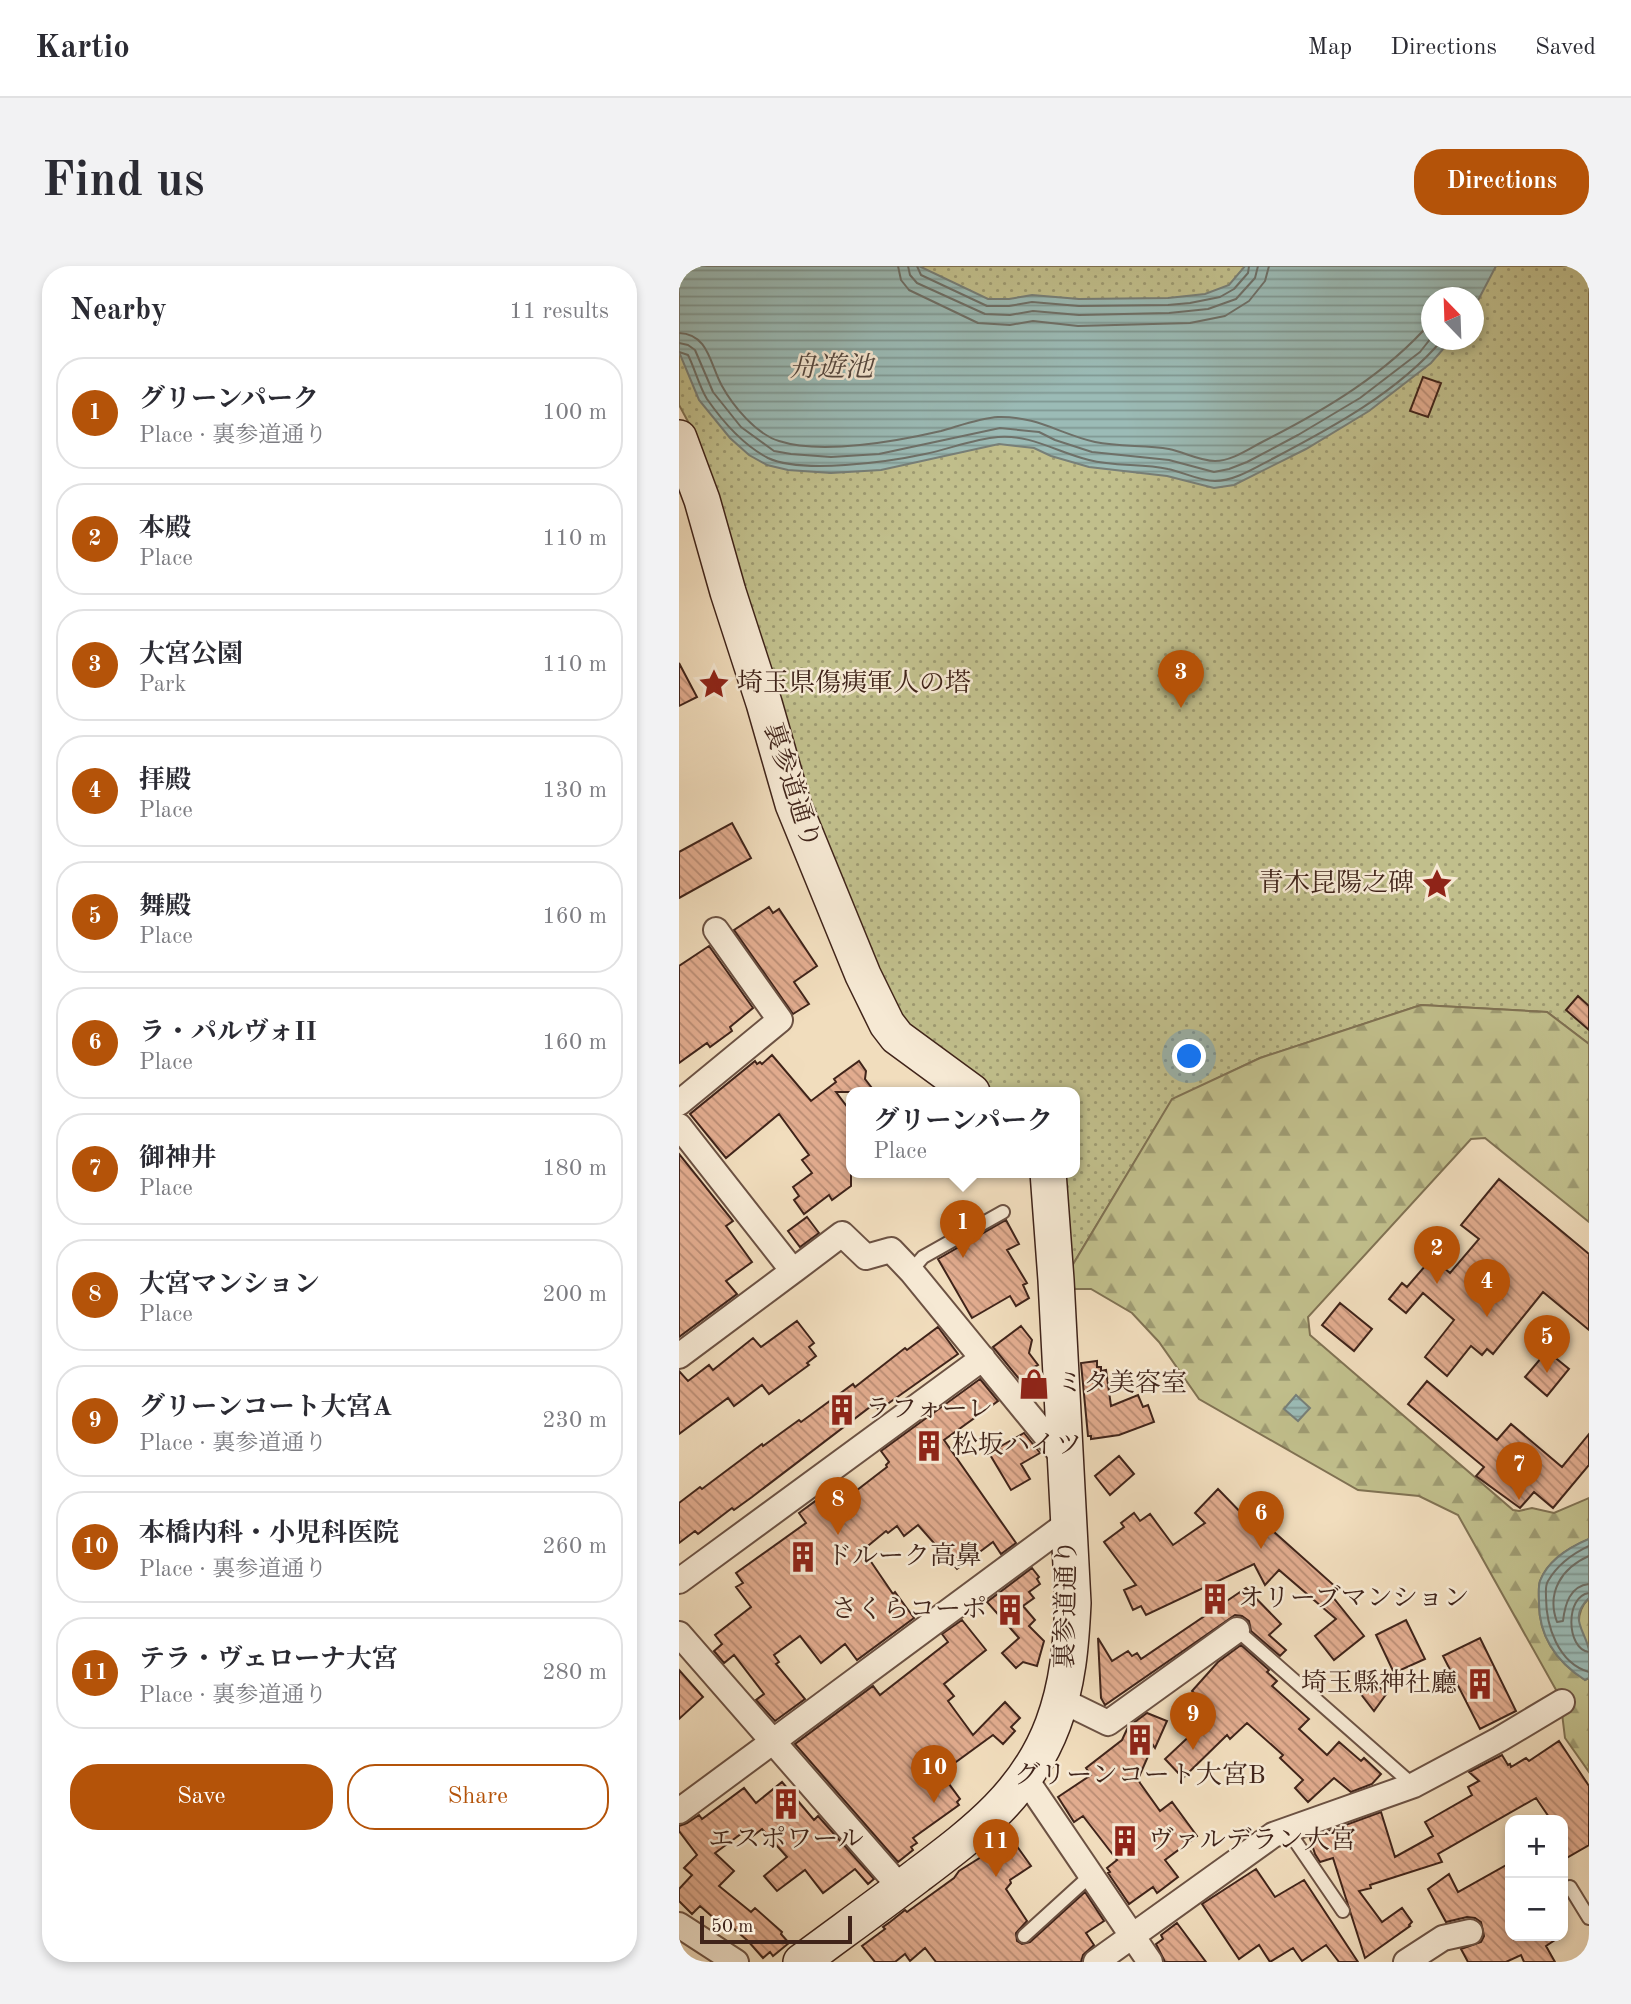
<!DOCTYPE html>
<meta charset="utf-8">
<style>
body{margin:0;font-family:"Old Standard TT","Noto Serif JP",serif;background:#f2f2f3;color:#2b2b33}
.controls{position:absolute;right:21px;bottom:21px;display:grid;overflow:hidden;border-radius:14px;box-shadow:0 4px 10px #0003}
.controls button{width:63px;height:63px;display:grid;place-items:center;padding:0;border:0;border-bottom:2px solid #e1e1e2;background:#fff;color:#2b2b33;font:35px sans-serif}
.compass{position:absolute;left:742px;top:21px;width:63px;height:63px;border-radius:50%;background:#fff;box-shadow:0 4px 10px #0003;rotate:337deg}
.scale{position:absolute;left:21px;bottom:18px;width:152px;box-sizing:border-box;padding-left:7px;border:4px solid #40241a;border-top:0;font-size:19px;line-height:24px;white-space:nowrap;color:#40241a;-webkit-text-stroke:5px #f6e9d4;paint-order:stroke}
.you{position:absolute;left:511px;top:791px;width:24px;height:24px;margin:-18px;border:5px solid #fff;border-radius:50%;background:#1a73e8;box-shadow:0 0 0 10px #1a73e833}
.badge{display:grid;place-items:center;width:46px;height:46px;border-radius:50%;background:#b45309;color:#fff;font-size:23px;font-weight:700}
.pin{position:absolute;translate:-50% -58px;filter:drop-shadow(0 2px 4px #0008)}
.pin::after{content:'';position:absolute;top:37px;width:24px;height:21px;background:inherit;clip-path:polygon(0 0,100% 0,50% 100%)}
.popup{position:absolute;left:167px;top:821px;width:234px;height:91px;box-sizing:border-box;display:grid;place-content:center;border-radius:14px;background:#fff;filter:drop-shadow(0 2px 5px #0005);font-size:23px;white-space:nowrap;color:#7c7c81}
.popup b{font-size:26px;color:#2b2b33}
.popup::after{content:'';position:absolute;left:50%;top:100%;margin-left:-14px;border:14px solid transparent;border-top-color:#fff}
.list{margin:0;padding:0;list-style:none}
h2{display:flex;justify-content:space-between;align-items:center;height:91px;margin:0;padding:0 28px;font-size:30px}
h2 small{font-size:23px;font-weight:400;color:#7c7c81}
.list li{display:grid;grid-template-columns:46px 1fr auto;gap:21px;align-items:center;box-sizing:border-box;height:112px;margin:0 14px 14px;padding:0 14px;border:2px solid #e1e1e2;border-radius:28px}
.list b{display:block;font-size:26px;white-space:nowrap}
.list p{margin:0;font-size:23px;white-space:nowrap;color:#7c7c81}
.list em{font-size:23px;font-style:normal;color:#7c7c81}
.actions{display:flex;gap:14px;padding:21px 28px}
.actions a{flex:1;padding:16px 0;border:2px solid #b45309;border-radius:28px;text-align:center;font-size:24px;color:#b45309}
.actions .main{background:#b45309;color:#fff}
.map{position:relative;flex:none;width:910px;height:1696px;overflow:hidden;border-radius:28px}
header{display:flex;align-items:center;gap:42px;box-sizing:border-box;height:98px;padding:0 35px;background:#fff;border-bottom:2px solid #e1e1e2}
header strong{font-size:33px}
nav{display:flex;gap:38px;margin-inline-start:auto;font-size:24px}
.intro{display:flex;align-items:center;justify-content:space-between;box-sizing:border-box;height:168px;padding:0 42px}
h1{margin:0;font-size:49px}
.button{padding:18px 32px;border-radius:28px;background:#b45309;color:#fff;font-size:24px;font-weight:700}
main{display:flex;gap:42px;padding:0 42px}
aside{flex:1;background:#fff;border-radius:28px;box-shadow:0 4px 10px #0003}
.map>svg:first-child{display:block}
.grass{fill:url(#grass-dots);stroke:#807253;stroke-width:2;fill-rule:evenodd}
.forest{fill:url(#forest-firs);stroke:#807253;stroke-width:2}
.water{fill:url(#water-rules);stroke:#777f78;stroke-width:2}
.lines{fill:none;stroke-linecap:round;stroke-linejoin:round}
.shore{stroke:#6e7068;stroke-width:2}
.building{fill:url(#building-back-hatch);stroke:#40241a;stroke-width:2}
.lane-casing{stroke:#6c5243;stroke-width:16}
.street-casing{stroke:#6c5243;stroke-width:28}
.secondary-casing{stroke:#40241a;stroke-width:38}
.lane{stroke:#f6e9d4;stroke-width:12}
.street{stroke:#f6e9d4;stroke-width:24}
.secondary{stroke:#f6e9d4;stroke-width:35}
.labels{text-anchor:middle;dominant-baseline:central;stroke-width:5;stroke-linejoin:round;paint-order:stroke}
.poi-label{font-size:26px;fill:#40241a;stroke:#f6e9d4;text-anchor:start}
.street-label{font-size:26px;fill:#40241a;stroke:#f6e9d4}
.water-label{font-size:28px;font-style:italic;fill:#574a41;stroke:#f6e9d4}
</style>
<header>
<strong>Kartio</strong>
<nav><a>Map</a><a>Directions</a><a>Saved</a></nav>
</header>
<div class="intro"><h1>Find us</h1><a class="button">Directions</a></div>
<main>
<aside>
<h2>Nearby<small>11 results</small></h2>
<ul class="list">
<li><span class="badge">1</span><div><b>グリーンパーク</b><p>Place · 裏参道通り</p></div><em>100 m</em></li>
<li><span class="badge">2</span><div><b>本殿</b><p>Place</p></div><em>110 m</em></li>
<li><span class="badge">3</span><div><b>大宮公園</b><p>Park</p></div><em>110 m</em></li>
<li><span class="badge">4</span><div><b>拝殿</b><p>Place</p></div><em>130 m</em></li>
<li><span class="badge">5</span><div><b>舞殿</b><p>Place</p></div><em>160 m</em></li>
<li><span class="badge">6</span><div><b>ラ・パルヴォII</b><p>Place</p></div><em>160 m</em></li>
<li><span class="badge">7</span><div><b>御神井</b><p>Place</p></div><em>180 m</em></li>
<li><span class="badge">8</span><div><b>大宮マンション</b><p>Place</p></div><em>200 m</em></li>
<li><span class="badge">9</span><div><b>グリーンコート大宮A</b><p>Place · 裏参道通り</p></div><em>230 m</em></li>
<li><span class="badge">10</span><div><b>本橋内科・小児科医院</b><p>Place · 裏参道通り</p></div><em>260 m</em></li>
<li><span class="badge">11</span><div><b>テラ・ヴェローナ大宮</b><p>Place · 裏参道通り</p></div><em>280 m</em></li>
</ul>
<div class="actions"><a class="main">Save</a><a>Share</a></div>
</aside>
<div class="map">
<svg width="910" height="1696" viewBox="0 0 910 1696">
<defs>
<pattern id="grass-dots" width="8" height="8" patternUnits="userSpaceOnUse" patternTransform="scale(1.75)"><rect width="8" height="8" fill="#c1bf8c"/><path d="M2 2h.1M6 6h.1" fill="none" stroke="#9e9b72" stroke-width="1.8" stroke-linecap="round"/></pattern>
<pattern id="forest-firs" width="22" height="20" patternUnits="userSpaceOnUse" patternTransform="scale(1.75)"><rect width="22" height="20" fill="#c1bf8c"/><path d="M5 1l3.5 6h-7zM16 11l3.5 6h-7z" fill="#9e9b72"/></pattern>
<pattern id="water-rules" width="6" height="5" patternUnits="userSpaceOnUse" patternTransform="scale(1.75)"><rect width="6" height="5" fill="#9bbbb6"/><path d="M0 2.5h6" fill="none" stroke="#809893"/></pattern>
<pattern id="building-back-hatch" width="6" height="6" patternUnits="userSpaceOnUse" patternTransform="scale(1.75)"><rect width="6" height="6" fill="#e2ac8f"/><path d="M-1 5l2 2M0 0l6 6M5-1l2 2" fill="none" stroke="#b98c74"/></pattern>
</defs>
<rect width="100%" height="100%" fill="#f1ddbd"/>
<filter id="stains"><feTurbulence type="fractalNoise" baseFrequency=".00286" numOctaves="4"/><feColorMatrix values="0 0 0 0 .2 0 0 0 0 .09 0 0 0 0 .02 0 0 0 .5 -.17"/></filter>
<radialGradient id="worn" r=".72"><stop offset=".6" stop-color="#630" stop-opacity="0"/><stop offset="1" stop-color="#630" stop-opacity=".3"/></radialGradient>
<path class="grass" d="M0,0H910V778L868,746L742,739L581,792L493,834L390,1005L379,906H396V826H315L215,752L175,674L13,163L0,139ZM752,32H794V74H752Z"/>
<path class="forest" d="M742,739L868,746L910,778V956L806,872L792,873L629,1051L631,1069L834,1244L840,1245L853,1242L875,1247L910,1232V1273C891,1281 869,1294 861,1315C859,1321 860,1330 860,1337C860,1371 878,1396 906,1414L910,1412V1506L886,1472L881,1431L779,1249L740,1230L679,1224L520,1133L480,1076L453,1047L412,1023H394L390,1005L493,833L581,792Z
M910,1332V1381C897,1367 896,1346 910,1332Z"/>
<path class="water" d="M0,0H240L309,33H330L353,29L400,33L489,32L526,28L550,19L566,0H817L795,42L794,32H752V74H772L752,97L690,145L627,183L555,219L535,222L488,210L410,201L372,190L355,182L320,178L202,204L152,207L109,204L88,199L70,189L51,172L20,134L0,86Z
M617,1129L631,1142L619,1155L605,1143Z
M910,1273V1332C889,1352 906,1364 910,1384C910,1392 910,1403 910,1412L906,1414C878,1396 860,1371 860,1337C860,1330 859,1321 861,1315C869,1294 891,1281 910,1273Z"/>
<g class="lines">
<path class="shore" d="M219,0L222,14L230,24L299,57L331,59L354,55L399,60L511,57L546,50L570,35L586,15L590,0
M229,0L231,9L238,17L306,48L331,49L354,45L400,49L490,47L529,43L557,33L576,12L579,0
M238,0L242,9L308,40H330L353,36L400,40L489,39L511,37L541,31L555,23L569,7L570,0
M0,67C30,68 31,99 43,120C54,140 77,168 100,175C143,189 219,175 262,165C280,160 301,152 319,151C358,150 381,168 416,176C440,181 466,179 490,183C505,186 521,195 536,195C553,195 571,182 585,175C646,144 707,108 752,56
M0,77L9,79L16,84L34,126L62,161L95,185L112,188L152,191L200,188L321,162L360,166L376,174L413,186L490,194L535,206L550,203L568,196L619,169L681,132L741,86L752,72
M0,86L9,89C16,103 20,120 28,133C44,156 64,179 89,192C123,208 209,196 246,188C270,183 295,173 319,171C351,168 380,187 410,194C436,201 463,197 489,203C504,206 521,215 536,215C556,215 577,201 595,192C654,161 719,126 763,74
M910,1280C893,1288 879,1298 869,1315C866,1320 867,1325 867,1331C867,1360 879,1397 910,1406
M910,1290C883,1302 867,1326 878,1356L884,1355C886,1338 891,1320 910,1318
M910,1327C886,1330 887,1383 910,1386"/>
</g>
<path class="building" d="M744,111L762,117L749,151L731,145Z
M0,397L18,431L0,440Z
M53,557L72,592L0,632V586Z
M90,641L94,647L100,643L138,700L115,716L130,738L114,748L55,664Z
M30,680L74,742L51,761L53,765L31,781L28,777L0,797V700Z
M899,730L910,740V764L887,744Z
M93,789L132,835L157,816L155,813L180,795L187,805L186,813L196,826H157L172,846V920L153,934L150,929L125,948L115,934L120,930L114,921L133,907L123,894L130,889L100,848L47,892L11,848L76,795L78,798L81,796L83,798Z
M0,888L54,955L47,960L73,996L47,1015L58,1028L0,1071Z
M820,913L910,988V1064L864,1026L814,1088L808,1083L803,1089L792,1080L768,1110L746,1091L775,1054L744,1027L727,1047L710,1033L723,1017L728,1021L753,992L771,1007L800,973L782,959Z
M128,951L140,967L121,981L109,965Z
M327,954L340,978L328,984L348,1017L344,1019L350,1032L337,1040L331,1030L293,1052L259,993Z
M661,1037L693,1063L675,1085L643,1059Z
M118,1055L135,1077L130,1081L137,1090L128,1097L130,1099L90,1128L83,1119L55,1140L49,1132L0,1168V1105L9,1115L30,1099L34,1104L74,1072L82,1081Z
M342,1060L353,1074L350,1087L359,1099L355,1101L360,1108L345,1119L314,1081Z
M259,1061L279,1088L200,1144L195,1138L73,1231L55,1244L53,1242L19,1268L16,1265L0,1277V1237L21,1221L23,1223L83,1178L84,1180L120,1154L122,1156L174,1118L176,1121L226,1082L228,1084Z
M868,1085L890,1103L868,1130L846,1111Z
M418,1095V1101H422V1105L427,1104L432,1140L459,1129L464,1141L469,1139L475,1156L440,1169L412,1173V1170H409L402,1097Z
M301,1113L319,1135L265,1174L337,1277L322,1288L314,1276L278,1303L239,1259L225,1270L218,1260L209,1267L207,1265L184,1284L214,1328L216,1326L235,1352L178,1394L166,1378L142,1397L121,1370L95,1389L100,1396L97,1398L126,1433L96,1455L77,1434L85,1428L55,1389L45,1397L35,1385L43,1378L36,1369L72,1341L57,1321L64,1317L57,1307L127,1257L120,1247L146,1228L156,1241L208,1201L207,1199L210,1196L202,1185Z
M748,1115L818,1174L832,1158L883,1201L910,1168V1199L874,1242L855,1226L841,1242L797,1210L805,1201L729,1138Z
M345,1167L361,1187L342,1198L351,1213L332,1224L310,1187Z
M440,1190L455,1208L431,1229L416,1210Z
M539,1223L571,1256L577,1250L659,1323L653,1330L685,1370L655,1394L636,1370L657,1353L600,1304L586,1319L575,1298L467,1349L462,1340L454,1344L445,1324L457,1319L425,1276L445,1261L442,1257L455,1247L461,1255L471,1248L494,1279L526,1257L516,1247Z
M353,1302L360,1311L358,1313L361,1318L350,1326L355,1332L344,1340L356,1354L350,1360L365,1375L358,1400L344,1396L337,1402L323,1387L340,1372L308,1336Z
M567,1322L602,1358L590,1369L607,1384L601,1390L572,1365L570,1355L563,1350L556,1349L426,1439L422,1432L419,1372L433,1395L449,1385L453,1390L458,1387L462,1393Z
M283,1354L307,1384L265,1418L275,1430L269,1435L294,1469L326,1436L341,1452L332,1461L336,1465L324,1478L314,1469L262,1507L281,1533L278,1536L280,1539L234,1572L238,1577L232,1581L234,1584L219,1596L116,1478L194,1420L201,1429L269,1376L263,1368Z
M727,1354L746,1393L715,1407L697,1369Z
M801,1372L837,1445L801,1463L764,1390Z
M562,1379L590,1404L588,1406L598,1415L593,1420L630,1453L620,1463L648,1489L660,1476L682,1495L685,1492L702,1508L693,1518L672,1526L655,1512L629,1536L616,1522L624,1514L601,1492L604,1489L568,1457L551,1473L548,1469L504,1512L486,1493L535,1447L513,1425L539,1396Z
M0,1404L24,1431L0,1453Z
M690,1414L708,1427L695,1445L681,1427Z
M468,1447L488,1455L476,1482L474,1479L459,1513L461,1517L481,1545L493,1536L518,1570L486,1594L499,1611L478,1627L474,1621L450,1638L429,1607L431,1606L428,1602L438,1594L404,1550L395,1556L379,1531L412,1509L407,1502L443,1474L449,1461Z
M880,1475L910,1520V1579L884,1594V1554H872L857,1532L759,1588L763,1596L691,1619L692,1622L680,1625L703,1656L723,1642L733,1656L730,1659L731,1660L686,1692L654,1592L641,1596L636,1588L631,1572L702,1546L716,1591L754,1570L746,1556L793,1529L789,1521L800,1515L790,1506L823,1489L829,1499L831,1498L832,1501L847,1492L850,1495Z
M103,1516L135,1554L139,1550L195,1613L189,1618L176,1603L144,1627L126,1604L98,1625L85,1610L108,1591L83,1563L71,1572L66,1565L36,1587L55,1605L40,1620L72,1646L76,1642L103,1666L102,1668L110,1677L94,1690L91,1686L84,1692L69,1675L54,1662L51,1666L21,1640L13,1648L0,1635V1623L13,1609L5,1602L18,1589L0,1565V1560L8,1557L20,1549L23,1553L65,1522L77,1537Z
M330,1569L352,1600L331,1614L332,1617L327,1623L348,1655L337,1667L338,1675L343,1678L351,1676L406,1626L425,1655L407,1667L415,1679L404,1689L402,1696H257L246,1682L231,1695L226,1688L216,1696H196L183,1680L206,1663L204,1661L211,1656L226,1644L228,1646L275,1612L280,1605L310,1586L321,1574Z
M831,1597V1670H882L867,1680L876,1696H845L842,1689L827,1696H789L782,1683L802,1676L805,1670L802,1656L796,1652L788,1651L767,1656L749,1623L770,1608L779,1626Z
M577,1603L596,1631L625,1614L679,1696H660L647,1679L623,1695L614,1682L591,1696L580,1679L560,1693L523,1638Z
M498,1657L527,1696H486L477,1678L484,1673L482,1669Z"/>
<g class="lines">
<defs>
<path id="lane" d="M232,1005L244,991L324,946
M558,1364L734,1519
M608,1563L664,1645
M891,1621L910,1652
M345,1670L412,1609"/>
<path id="street" d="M0,837L101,754L37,664
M0,860L114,1005L163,968L187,991L212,984L232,1005L385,1192
M0,1090L114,1005
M0,1315L304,1092
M0,1368L222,1622
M382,1434L429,1457L558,1364
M346,1512L471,1696
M0,1545L389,1257
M0,1659L57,1696
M417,1696L594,1569L735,1519L821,1473L883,1436
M727,1696L764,1672L791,1666"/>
<path id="secondary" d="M0,172L23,234L49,326L85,437L114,538L184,709L208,758L218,771L293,826
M122,1696C161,1667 200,1639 238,1610C295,1567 348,1528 374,1458C389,1418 392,1379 394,1337L377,1014L369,906"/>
</defs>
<use href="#lane" class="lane-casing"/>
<use href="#street" class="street-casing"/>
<use href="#secondary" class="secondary-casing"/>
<use href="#lane" class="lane"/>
<use href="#street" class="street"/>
<use href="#secondary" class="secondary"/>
</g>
<defs>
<symbol id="sight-bare" viewBox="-9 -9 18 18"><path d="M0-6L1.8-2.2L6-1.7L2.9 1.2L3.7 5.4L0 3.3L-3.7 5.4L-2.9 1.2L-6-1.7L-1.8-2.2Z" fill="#8f2418" stroke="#f6e9d4" stroke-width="2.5" paint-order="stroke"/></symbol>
<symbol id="shop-bare" viewBox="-9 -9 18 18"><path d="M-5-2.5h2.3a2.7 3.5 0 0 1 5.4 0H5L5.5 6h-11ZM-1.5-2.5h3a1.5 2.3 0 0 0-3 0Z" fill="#8f2418" stroke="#f6e9d4" stroke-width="2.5" paint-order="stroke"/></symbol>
<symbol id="building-bare" viewBox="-9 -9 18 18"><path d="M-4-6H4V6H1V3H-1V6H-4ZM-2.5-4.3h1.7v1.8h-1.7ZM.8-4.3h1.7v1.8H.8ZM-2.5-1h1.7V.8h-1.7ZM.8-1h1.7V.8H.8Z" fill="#8f2418" stroke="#f6e9d4" stroke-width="2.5" paint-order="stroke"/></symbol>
</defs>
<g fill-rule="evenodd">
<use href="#sight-bare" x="13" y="396" width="44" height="44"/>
<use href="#sight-bare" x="736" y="596" width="44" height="44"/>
<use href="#shop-bare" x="333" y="1096" width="44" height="44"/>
<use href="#building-bare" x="141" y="1122" width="44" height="44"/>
<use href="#building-bare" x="228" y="1158" width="44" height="44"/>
<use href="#building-bare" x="102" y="1269" width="44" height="44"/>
<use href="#building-bare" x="514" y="1311" width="44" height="44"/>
<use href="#building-bare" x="309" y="1322" width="44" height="44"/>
<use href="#building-bare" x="779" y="1396" width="44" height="44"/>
<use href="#building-bare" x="439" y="1452" width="44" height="44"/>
<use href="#building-bare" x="85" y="1516" width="44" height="44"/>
<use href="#building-bare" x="424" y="1553" width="44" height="44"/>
</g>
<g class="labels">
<g class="poi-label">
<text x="58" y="418">埼玉県傷痍軍人の塔</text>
<text x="735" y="618" text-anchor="end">青木昆陽之碑</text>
<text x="378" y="1118">ミタ美容室</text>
<text x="186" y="1144">ラフォーレ</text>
<text x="273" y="1180">松坂ハイツ</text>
<text x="147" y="1291">ドルーク高鼻</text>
<text x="559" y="1333">オリーブマンション</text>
<text x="308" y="1344" text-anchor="end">さくらコーポ</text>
<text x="778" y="1418" text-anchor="end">埼玉縣神社廳</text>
<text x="461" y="1510" text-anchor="middle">グリーンコート大宮B</text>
<text x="107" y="1574" text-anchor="middle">エスポワール</text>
<text x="469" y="1575">ヴァルデラン大宮</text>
</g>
<g class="street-label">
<text transform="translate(112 520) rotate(72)">裏参道通り</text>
<text transform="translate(388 1338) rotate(-89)">裏参道通り</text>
</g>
<g class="water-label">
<text x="152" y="103">舟遊池</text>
</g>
</g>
<rect width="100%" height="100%" filter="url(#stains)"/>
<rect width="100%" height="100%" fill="url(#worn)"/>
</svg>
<div class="controls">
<button>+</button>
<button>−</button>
</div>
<svg class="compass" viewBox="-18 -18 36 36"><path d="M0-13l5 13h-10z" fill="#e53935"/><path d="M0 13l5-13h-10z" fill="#7c7c81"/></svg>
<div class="scale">50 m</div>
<div class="you"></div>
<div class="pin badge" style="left:284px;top:992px">1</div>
<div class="popup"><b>グリーンパーク</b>Place</div>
<div class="pin badge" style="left:758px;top:1018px">2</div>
<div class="pin badge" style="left:502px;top:442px">3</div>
<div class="pin badge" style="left:808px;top:1051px">4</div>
<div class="pin badge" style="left:868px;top:1107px">5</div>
<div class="pin badge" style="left:582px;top:1283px">6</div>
<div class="pin badge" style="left:840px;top:1234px">7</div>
<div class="pin badge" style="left:159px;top:1269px">8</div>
<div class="pin badge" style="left:514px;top:1484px">9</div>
<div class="pin badge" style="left:255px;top:1537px">10</div>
<div class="pin badge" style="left:317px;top:1611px">11</div>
</div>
</main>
